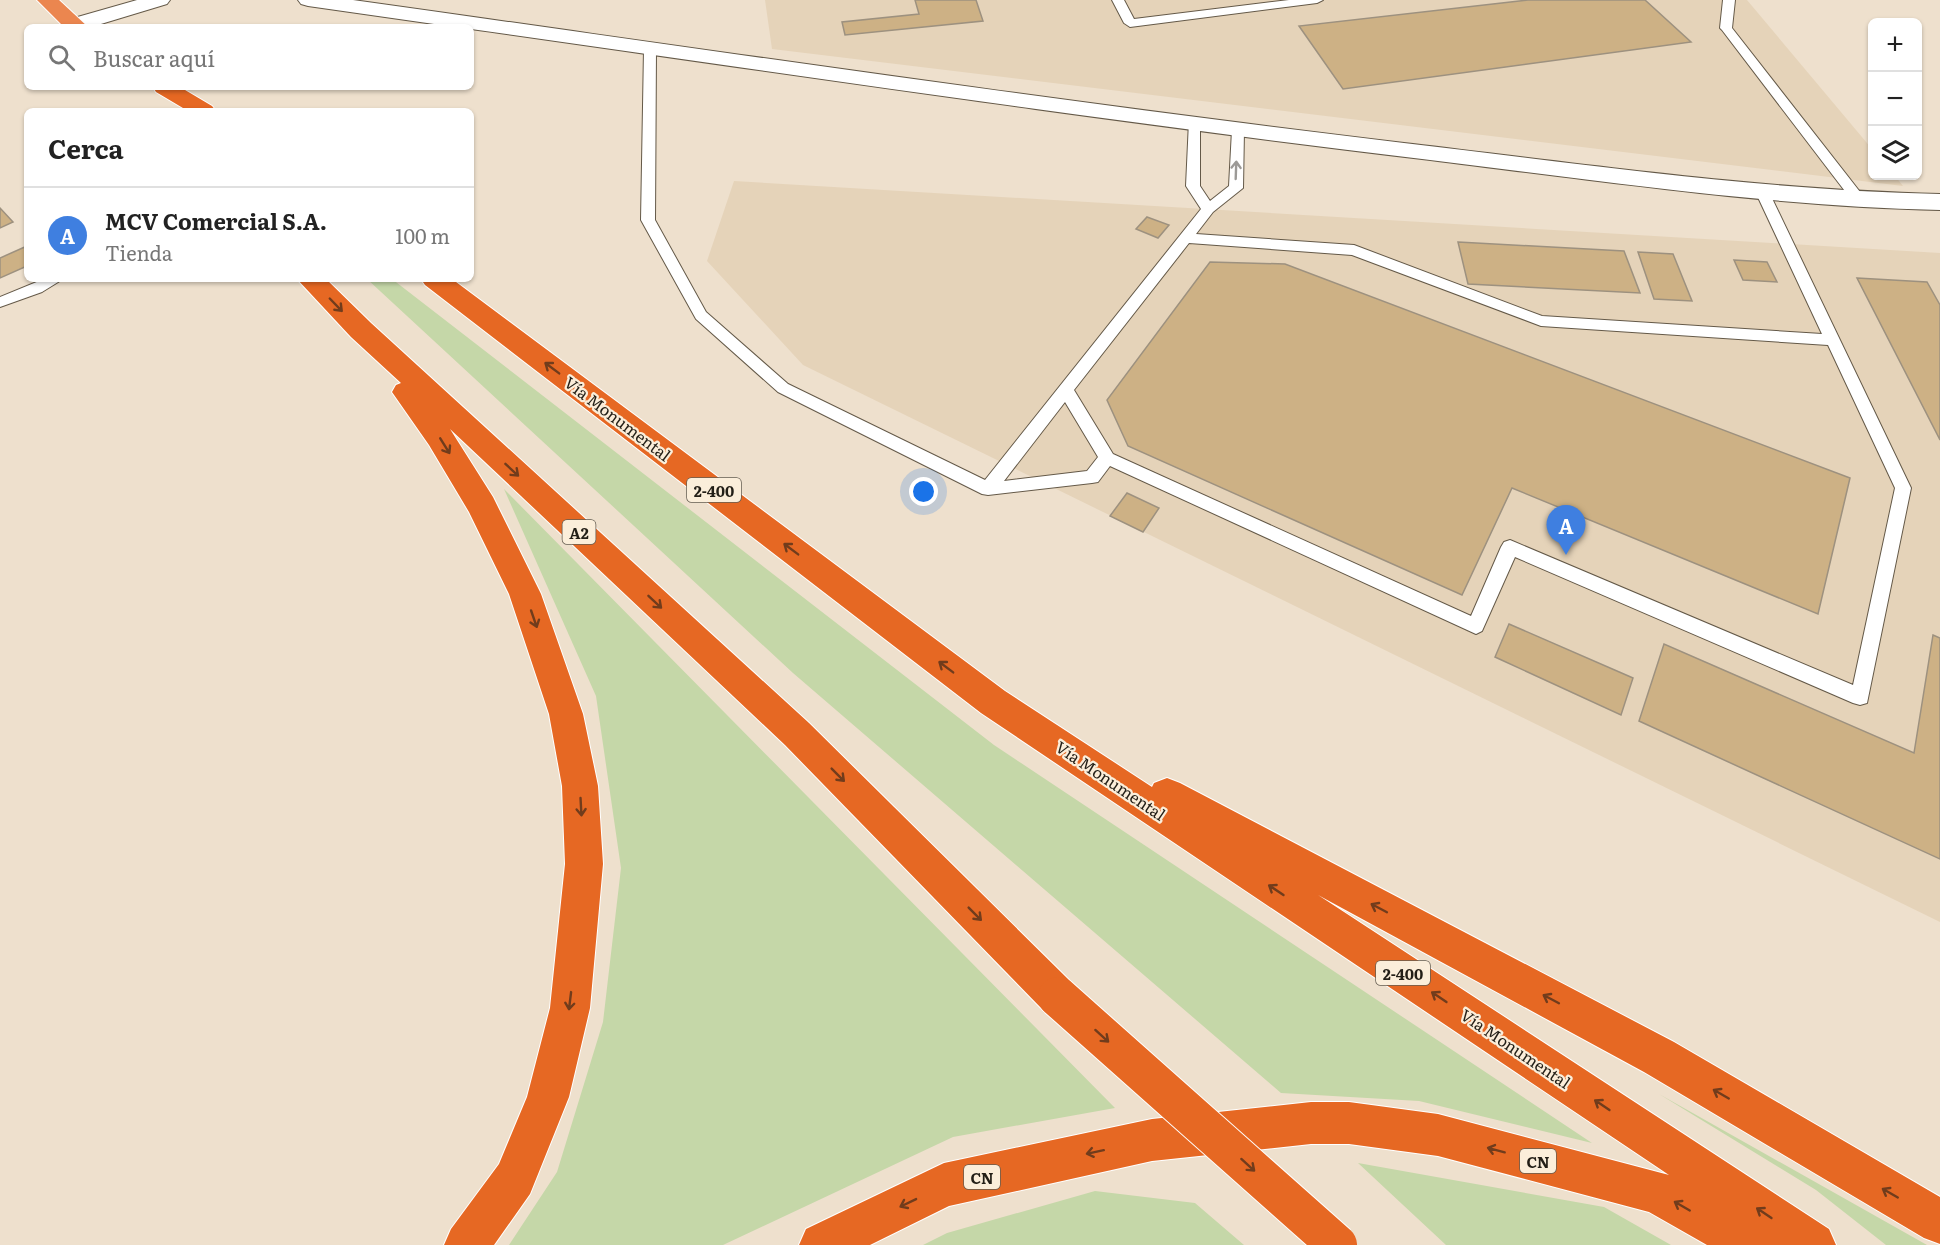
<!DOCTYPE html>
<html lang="es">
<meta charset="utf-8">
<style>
body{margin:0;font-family:Literata,serif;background:#f6f6f6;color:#222}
.controls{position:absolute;right:18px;top:18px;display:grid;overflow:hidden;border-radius:9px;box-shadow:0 2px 4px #0004}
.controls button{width:54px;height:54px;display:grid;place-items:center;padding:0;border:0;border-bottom:2px solid #e0e0e0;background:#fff;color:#222;font:30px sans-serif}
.you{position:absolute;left:924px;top:492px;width:21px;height:21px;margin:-15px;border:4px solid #fff;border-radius:50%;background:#1a73e8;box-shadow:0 0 0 9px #1a73e833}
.badge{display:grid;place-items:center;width:39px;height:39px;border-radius:50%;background:#9140af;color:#fff;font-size:20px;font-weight:700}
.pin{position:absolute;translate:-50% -50px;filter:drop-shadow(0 2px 3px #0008)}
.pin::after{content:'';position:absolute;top:32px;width:21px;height:18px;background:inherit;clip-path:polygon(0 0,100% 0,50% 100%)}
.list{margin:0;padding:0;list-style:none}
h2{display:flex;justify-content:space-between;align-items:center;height:78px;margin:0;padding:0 24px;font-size:26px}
h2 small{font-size:20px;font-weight:400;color:#767676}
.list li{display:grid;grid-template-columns:39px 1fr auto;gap:18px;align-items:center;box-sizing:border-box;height:96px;padding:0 24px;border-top:2px solid #e0e0e0}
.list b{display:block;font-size:22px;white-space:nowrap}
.list p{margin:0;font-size:20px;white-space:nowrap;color:#767676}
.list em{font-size:20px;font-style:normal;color:#767676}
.icon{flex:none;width:33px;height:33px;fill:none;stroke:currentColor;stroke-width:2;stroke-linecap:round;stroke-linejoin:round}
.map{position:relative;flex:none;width:1940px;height:1245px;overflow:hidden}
.search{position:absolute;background:#fff;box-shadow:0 2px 4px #0004;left:24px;top:24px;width:450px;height:66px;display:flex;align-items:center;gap:15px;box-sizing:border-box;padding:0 21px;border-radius:9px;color:#767676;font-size:22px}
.panel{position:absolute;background:#fff;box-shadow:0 2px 4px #0004;left:24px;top:108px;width:450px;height:174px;border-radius:9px}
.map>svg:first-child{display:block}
.built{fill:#e5d3b9}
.green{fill:#c5d7a8}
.building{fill:#cdb185;stroke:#9d917f;stroke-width:1.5}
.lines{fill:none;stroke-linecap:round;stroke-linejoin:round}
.service-casing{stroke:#645948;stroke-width:2}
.minor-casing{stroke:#645948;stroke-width:2}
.trunk-casing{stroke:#fff;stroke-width:2}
.motorway-casing{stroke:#fff;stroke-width:2}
.service{fill:#fff;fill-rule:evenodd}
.minor{fill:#fff;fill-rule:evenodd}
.trunk{fill:#eb864f;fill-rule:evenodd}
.motorway{fill:#e66823;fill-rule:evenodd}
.motorway-bridge-casing{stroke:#fff;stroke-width:42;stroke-linecap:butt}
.motorway-bridge{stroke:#e66823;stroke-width:40}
.oneway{stroke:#9c9a97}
.oneway2{stroke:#713c1c}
.labels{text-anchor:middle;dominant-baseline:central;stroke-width:4.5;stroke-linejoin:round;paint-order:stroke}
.shield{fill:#fbeeda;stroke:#645d52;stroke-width:1.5}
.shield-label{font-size:15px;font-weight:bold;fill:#231f17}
.street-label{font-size:16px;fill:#231f17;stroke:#fbeeda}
</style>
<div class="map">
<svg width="1940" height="1245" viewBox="0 0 1940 1245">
<rect width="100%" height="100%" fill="#eee0cd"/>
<path class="built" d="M765,0H1747L1872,149V176H1895L1903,186L772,49Z
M734,181L1940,253V922L803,365L707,261Z"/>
<path class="green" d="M367,279H392L994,745L1592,1143L1419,1101L1281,1093L793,673Z
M504,489L1115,1108L953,1137L723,1245H509L557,1172L603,1022L621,868L596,696Z
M1659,1094L1927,1245H1886L1816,1190Z
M1358,1163L1604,1207L1671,1245H1446Z
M1095,1191L1195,1203L1244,1245H923L947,1233Z"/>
<path class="building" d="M915,0H976L983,21L845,35L842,22L919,14Z
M1528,0H1645L1691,42L1343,89L1299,26Z
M0,208L13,222L0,228Z
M1147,217L1169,225L1158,238L1136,229Z
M1458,242L1624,251L1640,293L1468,284Z
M27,246V266L0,278V258Z
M1638,252L1673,254L1692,301L1654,299Z
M1734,260L1767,262L1777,282L1743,280Z
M1210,262L1285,264L1850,478L1818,614L1512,488L1462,595L1128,446L1107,400Z
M1857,278L1927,282L1940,305V440Z
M1127,493L1159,508L1143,532L1110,516Z
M1509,624L1633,678L1621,715L1495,657Z
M1933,635L1940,638V859L1639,721L1664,644L1914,753Z"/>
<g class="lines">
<defs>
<path id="service" d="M1112,0H1124L1134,19L1289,0H1323L1317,3L1130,27L1124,23Z
M1723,0H1735L1732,28L1864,197L1866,200L1864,203H1854L1722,30L1720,28Z
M650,45L656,49L655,220L706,312L788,384L985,480L1201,209L1186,186L1189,121L1194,120L1200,124V186L1210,201L1229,186L1232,130L1238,126L1244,130L1243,188L1213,212L1196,234L1354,245L1542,316L1822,334L1756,193L1763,189L1768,190L1911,488L1867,703L1860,705L1853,703L1515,557L1482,631L1476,634L1110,466L1098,482L1092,483L988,495L982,494L778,392L696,319L641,220L644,49ZM1189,243L1352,255L1541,326L1828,345L1895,488L1853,685L1510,540L1504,542L1501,547L1471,616L1113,454L1074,390ZM1065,402L1098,457L1087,471L1004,481Z
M44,279H63L42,292L0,307V297Z"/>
<path id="minor" d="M137,0H170L167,4L91,27H66L64,25L67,20Z
M298,0H353C703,49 1053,101 1404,143C1583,164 1760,190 1940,194V210C1766,206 1594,180 1422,159C1104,121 788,74 471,29V27H455L308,6L301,4Z"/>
<path id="trunk" d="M37,0H59L88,27H64Z"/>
<path id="motorway" d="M153,87H180L212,106L216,111H188L156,92Z
M297,279H326L371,323L809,723L1072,983L1078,997L1072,1011L1058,1017L1044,1011L785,745L450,429L493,497L541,594L583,714L598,786L603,864L590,1008L569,1097L530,1194L494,1245H444L451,1229L499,1164L527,1097L550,1008L565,864L562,786L549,714L509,594L469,512L429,445L392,392L396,385L401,383L351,337Z
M421,279H452L1005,691L1152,787L1154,783L1167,778L1180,783L1674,1042L1940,1197V1244L1924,1238L1644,1072L1318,895L1829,1229L1836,1245H1707L1649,1212L1438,1156L1349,1144H1311L1152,1161L949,1206L870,1245H799L806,1229L944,1163L1152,1119L1311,1102H1349L1438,1114L1669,1175L981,713L425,285Z"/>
</defs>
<use href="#service" class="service-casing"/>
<use href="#minor" class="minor-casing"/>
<use href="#trunk" class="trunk-casing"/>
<use href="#motorway" class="motorway-casing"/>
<use href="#service" class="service"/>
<use href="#minor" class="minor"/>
<use href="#trunk" class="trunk"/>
<use href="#motorway" class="motorway"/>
<defs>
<path id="motorway-bridge" d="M1058,997L1337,1245"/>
</defs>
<use href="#motorway-bridge" class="motorway-bridge-casing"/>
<use href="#motorway-bridge" class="motorway-bridge"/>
</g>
<defs><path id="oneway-shaft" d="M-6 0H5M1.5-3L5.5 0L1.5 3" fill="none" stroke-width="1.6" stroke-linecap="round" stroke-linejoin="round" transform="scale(1.5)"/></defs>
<use class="oneway" href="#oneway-shaft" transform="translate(1236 170) rotate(-88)"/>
<g class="oneway2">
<use href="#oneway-shaft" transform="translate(336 305) rotate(46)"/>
<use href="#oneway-shaft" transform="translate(552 368) rotate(-143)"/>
<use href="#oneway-shaft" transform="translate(445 446) rotate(58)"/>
<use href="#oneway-shaft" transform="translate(512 470) rotate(43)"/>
<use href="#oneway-shaft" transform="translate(791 549) rotate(-143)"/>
<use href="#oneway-shaft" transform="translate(655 602) rotate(43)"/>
<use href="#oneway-shaft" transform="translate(534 619) rotate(71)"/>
<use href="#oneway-shaft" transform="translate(946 667) rotate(-143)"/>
<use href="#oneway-shaft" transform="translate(838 775) rotate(45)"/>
<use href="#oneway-shaft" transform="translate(581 807) rotate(87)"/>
<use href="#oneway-shaft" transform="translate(1276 890) rotate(-146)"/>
<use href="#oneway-shaft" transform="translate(1379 908) rotate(-152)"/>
<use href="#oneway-shaft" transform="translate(975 914) rotate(45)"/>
<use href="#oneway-shaft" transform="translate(1439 997) rotate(-146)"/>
<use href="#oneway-shaft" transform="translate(1551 999) rotate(-152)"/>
<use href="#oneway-shaft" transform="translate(570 1001) rotate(97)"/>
<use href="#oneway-shaft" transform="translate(1102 1036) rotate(42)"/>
<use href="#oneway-shaft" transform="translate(1721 1094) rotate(-150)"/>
<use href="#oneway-shaft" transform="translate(1602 1105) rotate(-146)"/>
<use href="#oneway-shaft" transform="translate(1496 1150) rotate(-165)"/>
<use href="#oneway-shaft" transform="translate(1095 1152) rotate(168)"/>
<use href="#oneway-shaft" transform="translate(1248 1165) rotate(42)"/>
<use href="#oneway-shaft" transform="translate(1890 1193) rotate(-150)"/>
<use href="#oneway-shaft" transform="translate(908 1203) rotate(154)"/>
<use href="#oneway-shaft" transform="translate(1682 1206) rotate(-150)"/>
<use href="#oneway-shaft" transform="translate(1764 1213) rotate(-146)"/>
</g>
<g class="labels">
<g class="shield">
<rect x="687" y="478" width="54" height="24" rx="4.5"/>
<rect x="562.5" y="520" width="33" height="24" rx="4.5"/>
<rect x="1376" y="961" width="54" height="24" rx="4.5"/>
<rect x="1520" y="1149" width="36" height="24" rx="4.5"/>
<rect x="964" y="1165" width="36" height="24" rx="4.5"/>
</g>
<g class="shield-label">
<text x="714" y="490">2-400</text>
<text x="579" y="532">A2</text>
<text x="1403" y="973">2-400</text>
<text x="1538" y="1161">CN</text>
<text x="982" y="1177">CN</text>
</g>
<g class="street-label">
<text transform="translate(618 418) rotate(37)">Vía Monumental</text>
<text transform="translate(1111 780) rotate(34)">Vía Monumental</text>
<text transform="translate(1516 1048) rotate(34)">Vía Monumental</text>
</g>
</g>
</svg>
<div class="controls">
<button>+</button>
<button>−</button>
<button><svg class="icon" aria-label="layers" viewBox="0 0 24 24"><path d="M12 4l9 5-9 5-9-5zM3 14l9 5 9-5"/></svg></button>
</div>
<div class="you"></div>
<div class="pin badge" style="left:1566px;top:555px;background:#3f7fe0">A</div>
<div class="search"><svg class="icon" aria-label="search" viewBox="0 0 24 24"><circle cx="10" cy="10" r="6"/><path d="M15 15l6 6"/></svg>Buscar aquí</div>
<section class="panel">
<h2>Cerca<small></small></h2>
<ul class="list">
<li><span class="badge" style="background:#3f7fe0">A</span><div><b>MCV Comercial S.A.</b><p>Tienda</p></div><em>100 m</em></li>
</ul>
</section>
</div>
